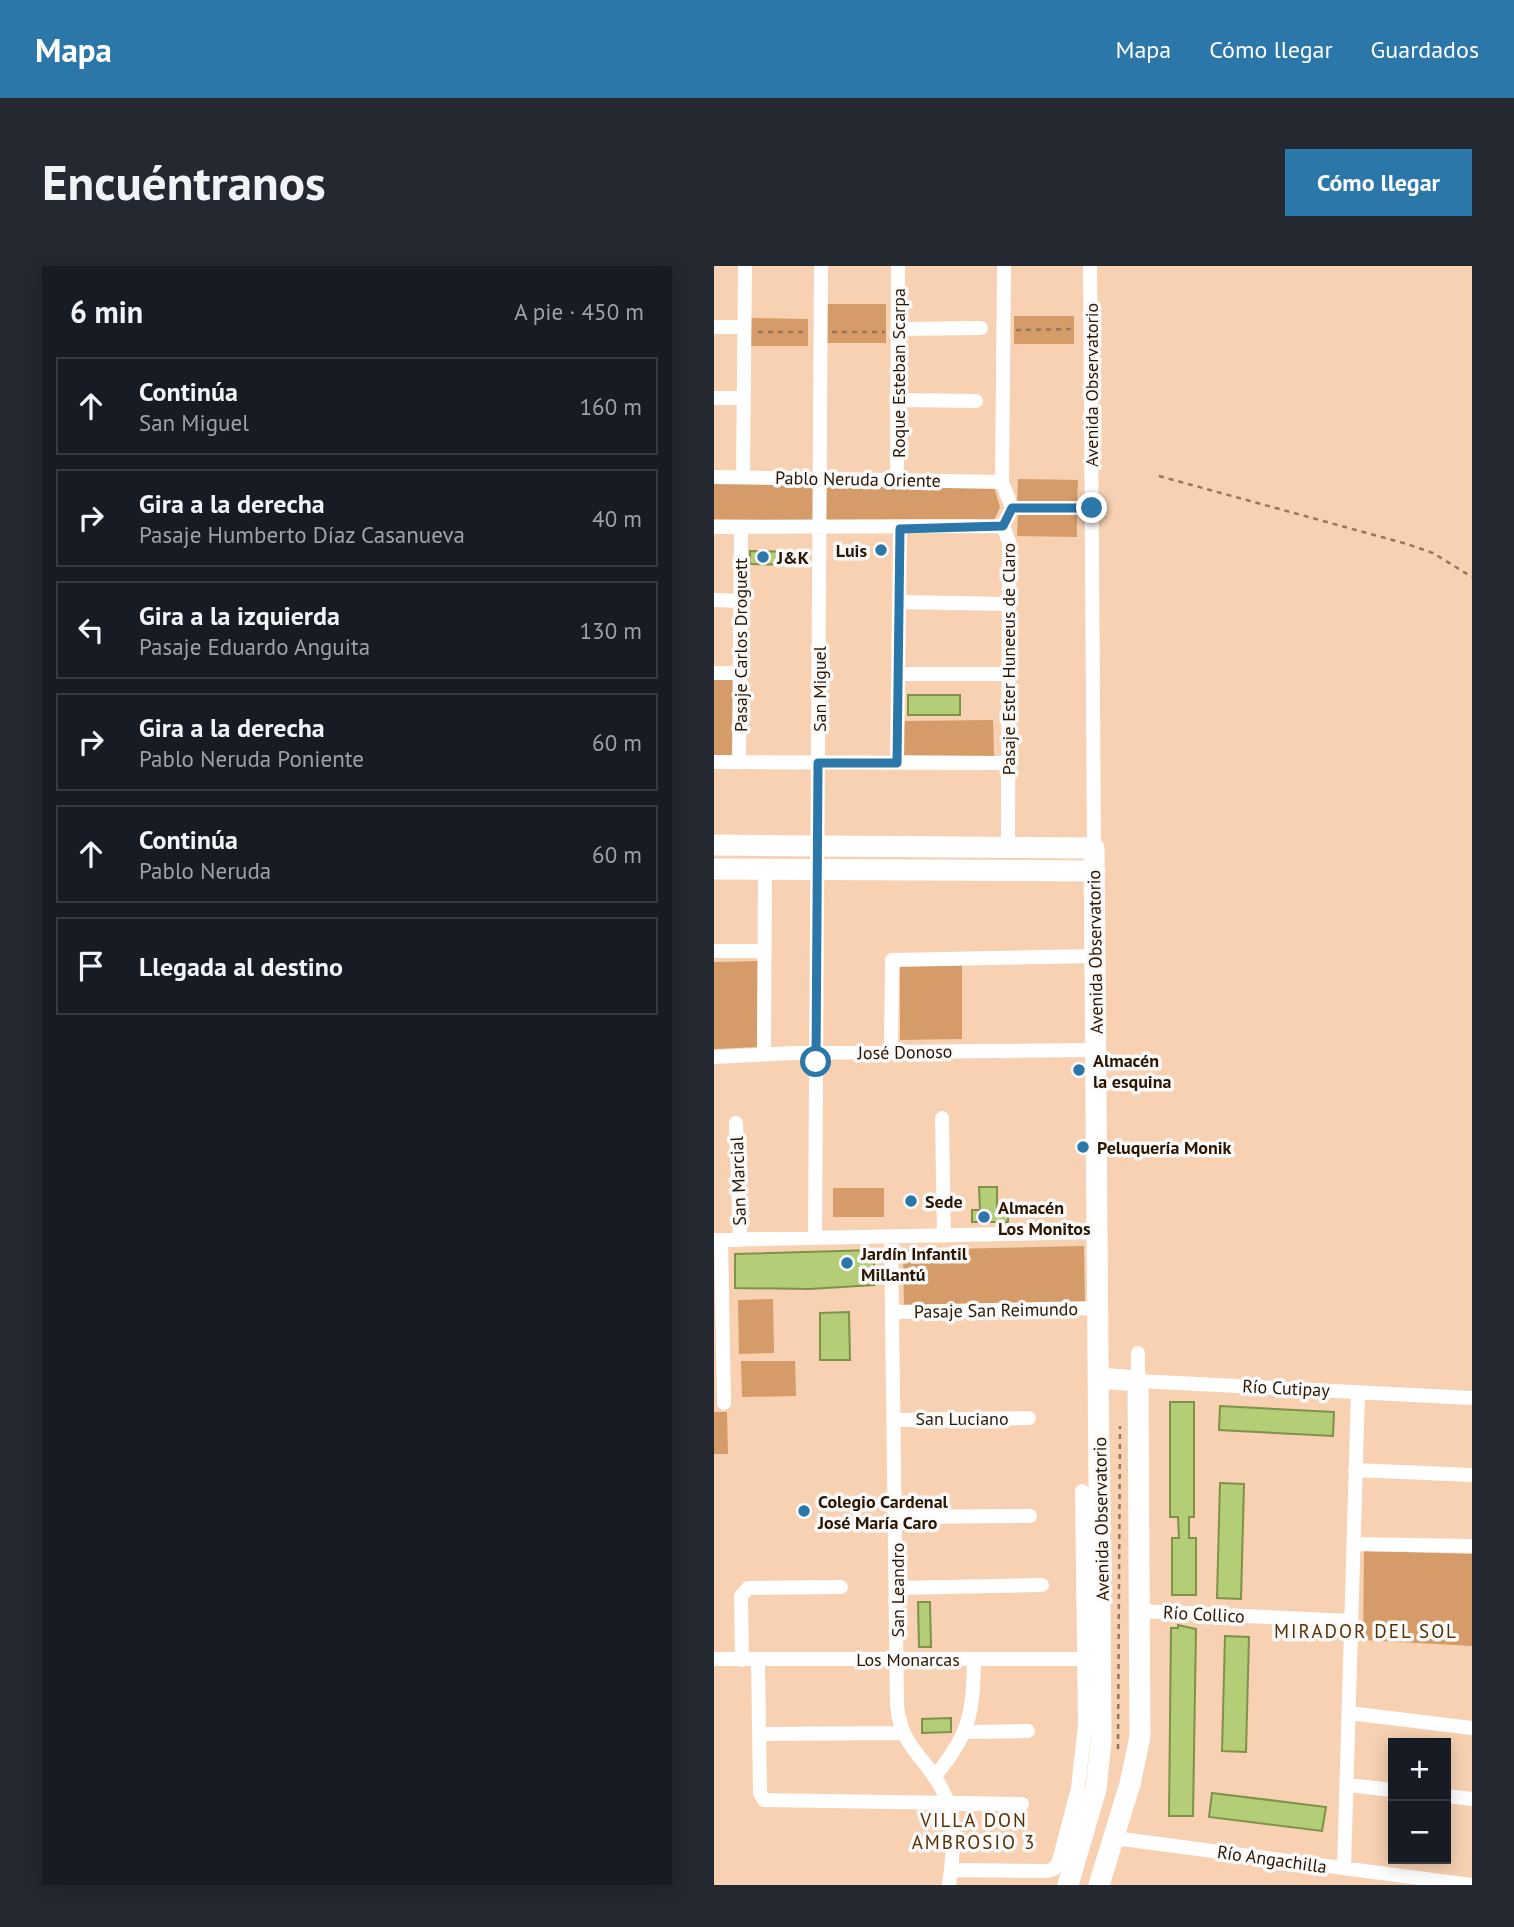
<!DOCTYPE html>
<html lang="es">
<meta charset="utf-8">
<style>
body{margin:0;font-family:"PT Sans",sans-serif;background:#242831;color:#f1f3f6}
.controls{position:absolute;right:21px;bottom:21px;display:grid;overflow:hidden;border-radius:0px;box-shadow:0 4px 18px #0003}
.controls button{width:63px;height:63px;display:grid;place-items:center;padding:0;border:0;border-bottom:2px solid #363941;background:#171b24;color:#f1f3f6;font:35px sans-serif}
.stop{position:absolute;width:21px;height:21px;margin:-16px;border:5px solid #2b77aa;border-radius:50%;background:#fff}
.stop.end{background:#2b77aa;border-color:#fff;box-shadow:0 2px 7px #0008}
.list{margin:0;padding:0;list-style:none}
h2{display:flex;justify-content:space-between;align-items:center;height:91px;margin:0;padding:0 28px;font-size:30px}
h2 small{font-size:23px;font-weight:400;color:#9ea1a6}
.list li{display:grid;grid-template-columns:46px 1fr auto;gap:21px;align-items:center;box-sizing:border-box;height:98px;margin:0 14px 14px;padding:0 14px;border:2px solid #363941;border-radius:0px}
.list b{display:block;font-size:26px;white-space:nowrap}
.list p{margin:0;font-size:23px;white-space:nowrap;color:#9ea1a6}
.list em{font-size:23px;font-style:normal;color:#9ea1a6}
.icon{flex:none;width:38px;height:38px;fill:none;stroke:currentColor;stroke-width:2;stroke-linecap:round;stroke-linejoin:round}
.map{position:relative;flex:none;width:758px;height:1619px;overflow:hidden;border-radius:0px}
header{display:flex;align-items:center;gap:42px;box-sizing:border-box;height:98px;padding:0 35px;background:#2b77aa;color:#fff}
header strong{font-size:33px}
nav{display:flex;gap:38px;margin-inline-start:auto;font-size:24px}
.intro{display:flex;align-items:center;justify-content:space-between;box-sizing:border-box;height:168px;padding:0 42px}
h1{margin:0;font-size:49px}
.button{padding:18px 32px;border-radius:0px;background:#2b77aa;color:#fff;font-size:24px;font-weight:700}
main{display:flex;gap:42px;padding:0 42px}
aside{flex:1;background:#171b24;border-radius:0px;box-shadow:0 4px 18px #0003}
.map>svg:first-child{display:block}
.green{fill:#d59b68}
.building{fill:#b4cd77;stroke:#7e924a;stroke-width:2}
.lines{fill:none;stroke-linecap:round;stroke-linejoin:round}
.path{stroke:#96775c;stroke-width:2.5;stroke-dasharray:5 5;stroke-linecap:butt}
.street{stroke:#fff;stroke-width:14}
.secondary{stroke:#fff;stroke-width:21}
.route{stroke:#2b77aa;stroke-width:9}
.poi-dot{fill:#2b77aa;stroke:#fafafa;stroke-width:2.5}
.labels{text-anchor:middle;dominant-baseline:central;stroke-width:7;stroke-linejoin:round;paint-order:stroke}
.street-label{font-size:18px;fill:#2d1601;stroke:#fafafa}
.poi-label{font-size:18px;font-weight:bold;fill:#2d1601;stroke:#fafafa;text-anchor:start}
.neighbourhood-label{font-size:19px;letter-spacing:2px;fill:#593002;stroke:#fafafa}
</style>
<header>
<strong>Mapa</strong>
<nav><a>Mapa</a><a>Cómo llegar</a><a>Guardados</a></nav>
</header>
<div class="intro"><h1>Encuéntranos</h1><a class="button">Cómo llegar</a></div>
<main>
<aside>
<h2>6 min<small>A pie · 450 m</small></h2>
<ul class="list">
<li><svg class="icon" aria-label="ahead" viewBox="0 0 24 24"><path d="M12 20V5M6 11l6-6 6 6"/></svg><div><b>Continúa</b><p>San Miguel</p></div><em>160 m</em></li>
<li><svg class="icon" aria-label="right" viewBox="0 0 24 24"><path d="M7 20v-9h11M14 6l5 5-5 5"/></svg><div><b>Gira a la derecha</b><p>Pasaje Humberto Díaz Casanueva</p></div><em>40 m</em></li>
<li><svg class="icon" aria-label="left" viewBox="0 0 24 24"><path d="M17 20v-9H6M10 6l-5 5 5 5"/></svg><div><b>Gira a la izquierda</b><p>Pasaje Eduardo Anguita</p></div><em>130 m</em></li>
<li><svg class="icon" aria-label="right" viewBox="0 0 24 24"><path d="M7 20v-9h11M14 6l5 5-5 5"/></svg><div><b>Gira a la derecha</b><p>Pablo Neruda Poniente</p></div><em>60 m</em></li>
<li><svg class="icon" aria-label="ahead" viewBox="0 0 24 24"><path d="M12 20V5M6 11l6-6 6 6"/></svg><div><b>Continúa</b><p>Pablo Neruda</p></div><em>60 m</em></li>
<li><svg class="icon" aria-label="arrive" viewBox="0 0 24 24"><path d="M6 21V4h12l-3 4 3 4H6"/></svg><div><b>Llegada al destino</b></div></li>
</ul>
</aside>
<div class="map">
<svg width="758" height="1619" viewBox="0 0 758 1619">
<rect width="100%" height="100%" fill="#f7d1b1"/>
<path class="green" d="M112,38H172V77H112Z
M300,50H360V78H300Z
M34,52L94,53V80H33Z
M304,213L364,214L363,238L303,237Z
M0,217L279,218L286,241L278,259L0,253Z
M304,246L363,247V271L303,270Z
M0,409L19,410L22,491L0,494Z
M279,454L280,490L189,489L190,455Z
M44,695L43,781L0,783V696Z
M248,698V773L186,774V699Z
M119,922H170V951H119Z
M370,980L371,1037L190,1041L189,984Z
M59,1033L60,1087L25,1088L24,1034Z
M27,1095H81L82,1130L28,1131Z
M0,1146H13L14,1188H0Z
M650,1285L758,1288V1380L649,1374Z"/>
<path class="building" d="M36,285L85,286V299L36,298Z
M194,429H246V449H194Z
M265,921H283V942H294V956H258V944H266Z
M160,984V1019L95,1023L21,1022V988Z
M135,1046L136,1094H106V1047Z
M456,1136H480V1251H475V1272H482V1329H458V1272H465L464,1251H456Z
M506,1140L620,1146L619,1170L505,1164Z
M506,1217L530,1218L527,1333L503,1332Z
M204,1336H216L217,1381H205Z
M464,1359L482,1363L479,1550H455L457,1362H464Z
M511,1370L535,1371L532,1486L508,1485Z
M237,1452V1466L208,1467V1453Z
M498,1527L612,1541L608,1565L495,1551Z"/>
<g class="lines">
<path class="path" d="M302,64L362,63
M44,66H94
M118,66H171
M445,210L693,278L719,287L758,311
M404,1483L406,1160"/>
<path class="street" d="M376,0L380,582
M0,61H30
M184,63L267,62
M0,132H30
M183,134L262,135
M0,211L288,216
M29,211L31,0
M183,214L184,0
M298,242H378
M289,260L295,276L294,581
M289,260L298,242L288,216L290,0
M0,261L289,260
M0,334L26,335
M185,336L295,338
M0,407H25
M184,408H294
M0,496L294,497
M25,496L27,261
M183,497L186,263
M0,685H51
M177,786L178,694L382,690
M50,788L51,603
M0,791L80,787L382,784
M228,852L230,970
M22,857L26,974
M177,971L183,1439C187,1482 210,1489 228,1523C245,1553 239,1587 235,1619
M101,972L107,0
M0,974L384,966
M7,974L10,1137
M179,1046L385,1042
M424,1087V1115L758,1132
M181,1154L315,1152
M641,1204L758,1209
M182,1251L316,1250
M639,1278L758,1280
M183,1322L328,1319
M426,1345L637,1355
M0,1393H377
M28,1394L27,1330L34,1322L127,1321
M44,1394L46,1527L50,1534L308,1538
M635,1447L758,1462
M252,1466L314,1465
M45,1468L188,1467
M220,1511C256,1469 259,1447 260,1393
M633,1519L679,1524
M732,1530L758,1533
M400,1572L758,1619
M630,1602L644,1126
M237,1604L333,1605L340,1603L345,1595L364,1522L371,1459L368,1225"/>
<path class="secondary" d="M0,579L380,582L387,1476L382,1523L354,1619
M0,603L381,605
M385,1619L416,1518L426,1471L424,1115L385,1112"/>
</g>
<g class="lines">
<path class="route" d="M102,796L104,497H183L186,263L289,260L298,242H378"/>
</g>
<g class="poi-dot">
<circle cx="167" cy="284" r="7"/>
<circle cx="49" cy="291" r="7"/>
<circle cx="365" cy="804" r="7"/>
<circle cx="369" cy="881" r="7"/>
<circle cx="197" cy="935" r="7"/>
<circle cx="270" cy="951" r="7"/>
<circle cx="133" cy="997" r="7"/>
<circle cx="90" cy="1245" r="7"/>
</g>
<g class="labels">
<g class="street-label">
<text transform="translate(184 107) rotate(-90)">Roque Esteban Scarpa</text>
<text transform="translate(377 119) rotate(-90)">Avenida Observatorio</text>
<text transform="translate(144 213) rotate(1)">Pablo Neruda Oriente</text>
<text transform="translate(26 379) rotate(-90)">Pasaje Carlos Droguett</text>
<text transform="translate(294 393) rotate(-90)">Pasaje Ester Huneeus de Claro</text>
<text transform="translate(105 423) rotate(-90)">San Miguel</text>
<text transform="translate(381 686) rotate(-91)">Avenida Observatorio</text>
<text transform="translate(191 786) rotate(-1)">José Donoso</text>
<text transform="translate(24 915) rotate(-92)">San Marcial</text>
<text transform="translate(282 1044) rotate(-1)">Pasaje San Reimundo</text>
<text transform="translate(572 1122) rotate(3)">Río Cutipay</text>
<text x="248" y="1152">San Luciano</text>
<text transform="translate(387 1253) rotate(-91)">Avenida Observatorio</text>
<text transform="translate(183 1324) rotate(-90)">San Leandro</text>
<text transform="translate(490 1348) rotate(3)">Río Collico</text>
<text x="194" y="1393">Los Monarcas</text>
<text transform="translate(558 1593) rotate(8)">Río Angachilla</text>
</g>
<g class="poi-label">
<text x="153" y="284" text-anchor="end">Luis</text>
<text x="63" y="291">J&amp;K</text>
<text x="379" y="794">Almacén<tspan x="379" dy="21">la esquina</tspan></text>
<text x="383" y="881">Peluquería Monik</text>
<text x="211" y="935">Sede</text>
<text x="284" y="941">Almacén<tspan x="284" dy="21">Los Monitos</tspan></text>
<text x="147" y="987">Jardín Infantil<tspan x="147" dy="21">Millantú</tspan></text>
<text x="104" y="1235">Colegio Cardenal<tspan x="104" dy="21">José María Caro</tspan></text>
</g>
<g class="neighbourhood-label">
<text x="652" y="1365">MIRADOR DEL SOL</text>
<text x="260" y="1554">VILLA DON<tspan x="260" dy="22">AMBROSIO 3</tspan></text>
</g>
</g>
</svg>
<div class="controls">
<button>+</button>
<button>−</button>
</div>
<div class="stop" style="left:102px;top:796px"></div>
<div class="stop end" style="left:378px;top:242px"></div>
</div>
</main>
